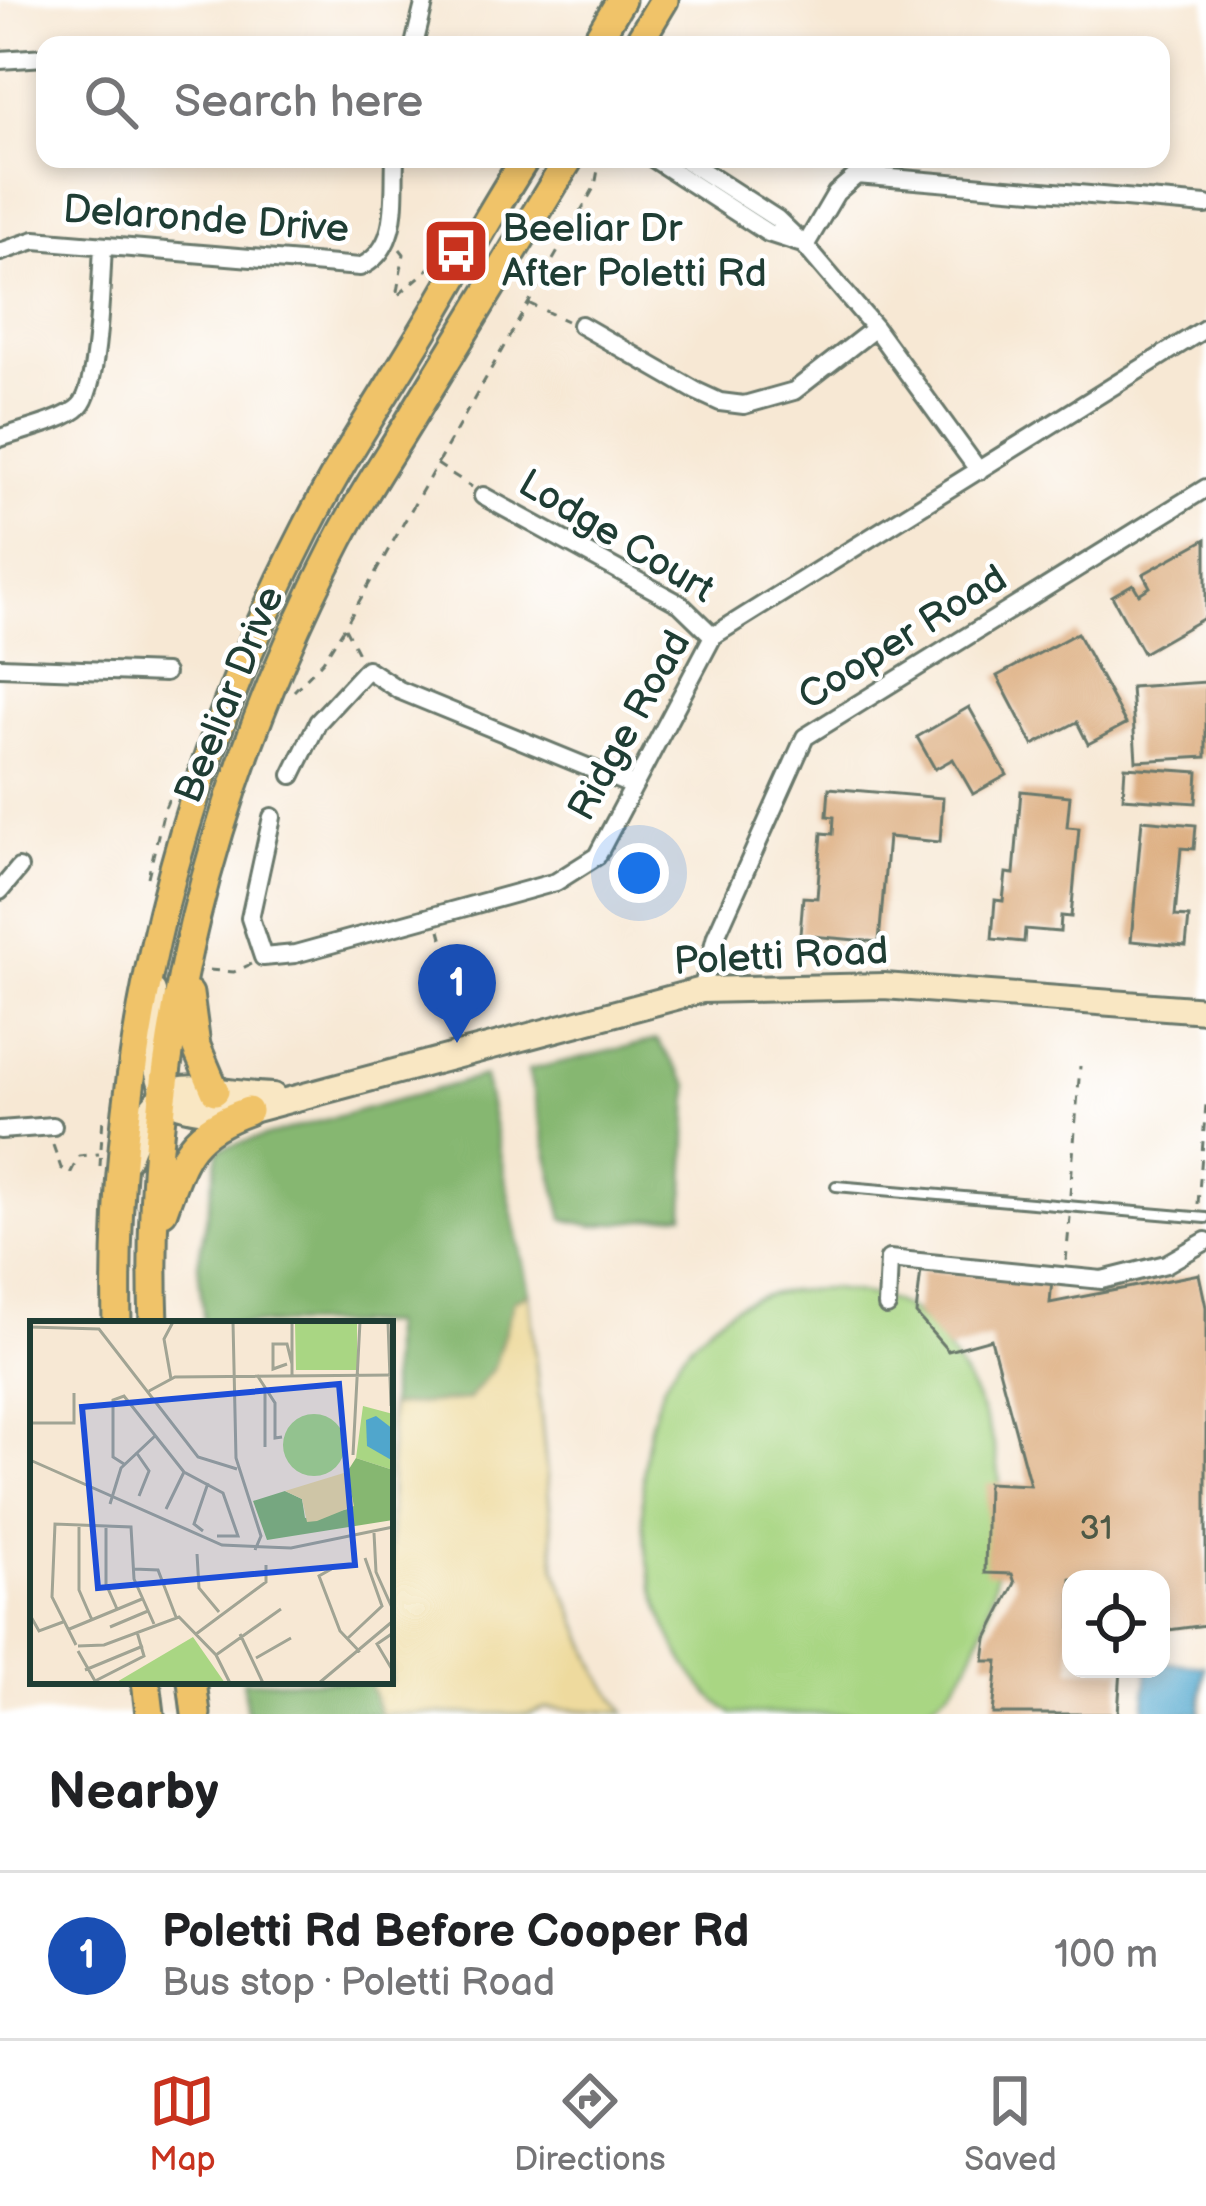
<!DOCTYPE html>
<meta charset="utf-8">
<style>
body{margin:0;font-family:"Balsamiq Sans",sans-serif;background:#f2f2f2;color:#202124}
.controls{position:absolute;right:36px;bottom:36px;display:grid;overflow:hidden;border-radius:24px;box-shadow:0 6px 18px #0003}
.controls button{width:108px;height:108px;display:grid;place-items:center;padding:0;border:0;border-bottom:3px solid #e0e0e0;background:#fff;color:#202124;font:60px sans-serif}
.you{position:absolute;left:639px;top:873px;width:42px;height:42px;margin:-30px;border:9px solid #fff;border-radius:50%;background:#1a73e8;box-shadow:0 0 0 18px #1a73e833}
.badge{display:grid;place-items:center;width:78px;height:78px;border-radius:50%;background:#c8321e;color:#fff;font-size:39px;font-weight:700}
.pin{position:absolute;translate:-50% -99px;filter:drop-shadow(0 3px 6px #0008)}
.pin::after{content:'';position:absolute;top:63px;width:42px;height:36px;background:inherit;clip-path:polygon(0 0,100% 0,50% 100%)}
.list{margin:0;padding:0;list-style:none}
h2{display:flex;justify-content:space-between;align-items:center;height:156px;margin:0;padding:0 48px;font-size:51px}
h2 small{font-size:39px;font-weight:400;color:#757577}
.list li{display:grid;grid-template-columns:78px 1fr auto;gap:36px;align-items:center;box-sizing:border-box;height:168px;padding:0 48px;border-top:3px solid #e0e0e0}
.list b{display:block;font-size:45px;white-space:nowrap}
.list p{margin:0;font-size:39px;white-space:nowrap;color:#757577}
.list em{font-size:39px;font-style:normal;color:#757577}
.icon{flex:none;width:66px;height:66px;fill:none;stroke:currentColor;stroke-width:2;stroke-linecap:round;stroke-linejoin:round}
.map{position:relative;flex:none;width:1206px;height:1714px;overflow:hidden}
.search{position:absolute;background:#fff;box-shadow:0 6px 18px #0003;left:36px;right:36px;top:36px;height:132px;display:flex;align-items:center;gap:30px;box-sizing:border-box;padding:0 42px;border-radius:24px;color:#757577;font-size:45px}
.sheet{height:324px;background:#fff}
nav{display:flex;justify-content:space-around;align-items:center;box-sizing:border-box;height:168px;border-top:3px solid #e0e0e0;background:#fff;font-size:33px;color:#757577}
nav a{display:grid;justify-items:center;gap:6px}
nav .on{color:#c8321e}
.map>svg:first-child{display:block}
.green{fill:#a9d683;stroke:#648a5c;stroke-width:3}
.forest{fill:#86b771;stroke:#527a52;stroke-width:3}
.sand{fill:#eeda9e;stroke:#868c69;stroke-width:3}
.water{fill:#50a6cc;stroke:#387280;stroke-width:3}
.building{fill:#dcac7d}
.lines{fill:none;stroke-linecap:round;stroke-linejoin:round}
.service-casing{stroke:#6b796c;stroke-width:14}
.minor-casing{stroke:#6b796c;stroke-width:22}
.secondary-casing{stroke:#6b796c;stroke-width:30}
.trunk-casing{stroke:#6b796c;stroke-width:33}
.path{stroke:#6b796c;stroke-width:3;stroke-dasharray:9 9;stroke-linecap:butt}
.service{stroke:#fff;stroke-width:8}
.minor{stroke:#fff;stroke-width:16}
.secondary{stroke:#f9e7c3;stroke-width:24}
.trunk{stroke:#f0c369;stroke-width:27}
.labels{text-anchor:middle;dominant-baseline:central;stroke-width:9;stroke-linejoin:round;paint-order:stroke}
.number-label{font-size:33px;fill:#4e5946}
.street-label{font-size:39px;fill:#1f3d34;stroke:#fff}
.poi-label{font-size:39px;fill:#1f3d34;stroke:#fff;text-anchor:start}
.inset-road{fill:none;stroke:#a1a494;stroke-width:3}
.view{fill:#1d4ed8;fill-opacity:0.15;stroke:#1d4ed8;stroke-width:6}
.inset-edge{fill:none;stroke:#1f3d34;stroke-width:6}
</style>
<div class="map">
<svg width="1206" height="1714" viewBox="0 0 1206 1714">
<rect width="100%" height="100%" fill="#fff"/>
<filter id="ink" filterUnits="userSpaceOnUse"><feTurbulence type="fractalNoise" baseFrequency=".00833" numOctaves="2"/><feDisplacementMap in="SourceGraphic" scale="24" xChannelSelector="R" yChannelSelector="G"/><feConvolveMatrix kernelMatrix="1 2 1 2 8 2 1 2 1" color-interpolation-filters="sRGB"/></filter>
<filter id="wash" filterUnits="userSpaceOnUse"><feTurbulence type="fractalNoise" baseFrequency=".004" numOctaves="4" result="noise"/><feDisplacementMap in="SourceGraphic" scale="48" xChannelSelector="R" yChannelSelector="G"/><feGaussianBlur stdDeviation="2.7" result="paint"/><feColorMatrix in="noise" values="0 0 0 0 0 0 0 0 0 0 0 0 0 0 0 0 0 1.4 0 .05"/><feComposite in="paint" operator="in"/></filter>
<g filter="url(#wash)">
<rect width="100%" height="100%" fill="#f7e8d4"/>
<path class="green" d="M832,1289C860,1293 897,1297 919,1317C949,1344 973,1388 988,1426C1014,1493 1000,1628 954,1684C944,1695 930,1705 919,1714H733C638,1651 617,1459 674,1366C689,1343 710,1323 733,1308C762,1290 799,1290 832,1289Z"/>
<path class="forest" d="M657,1040L689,1086L684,1215L593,1226L563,1219L528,1070Z
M484,1076L529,1293L514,1300L494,1367L468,1401L390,1406V1324H204L198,1264L219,1149Z
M243,1681H369L380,1714H247Z"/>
<path class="sand" d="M529,1293L556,1570L599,1674L625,1713L545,1708L529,1714H380L369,1681H390V1406L468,1400L494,1367L514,1300Z"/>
<path class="water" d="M1161,1662L1204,1666L1200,1714H1144L1148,1669H1161Z"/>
<g id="blocks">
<path class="building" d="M1206,539V617L1143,653L1112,596L1133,584L1139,594L1150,587L1143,574Z
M1077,633L1126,724L1088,744L1077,722L1033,745L997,676Z
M1206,682V757L1136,761L1131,687Z
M969,707L1007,775L973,794L953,759L935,769L917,737Z
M1125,767L1198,772L1196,803L1123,798Z
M829,788L943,798L940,842L888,837L879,942L800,935L803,897L817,898L822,833L833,834L834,817L827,816Z
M1021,791L1070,796L1067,827L1079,828L1071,917L1061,916L1060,932L1025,929L1024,942L992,939L995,900L1003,901L1006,873L1014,874Z
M1142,820L1196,825L1194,849L1181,848L1175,916L1189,917L1186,946L1131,941Z
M921,1270L1052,1280L1050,1303L1199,1274L1206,1307V1625L1161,1631V1579H1071V1669H1121L1118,1714H993L998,1661H984L987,1638L1015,1583L1012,1574L985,1573L987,1483L1030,1485L991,1339L948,1351L916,1314Z"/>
</g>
</g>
<g filter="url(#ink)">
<use href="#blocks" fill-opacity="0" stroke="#6b796c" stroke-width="3"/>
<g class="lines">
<defs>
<path id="service" d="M836,1186L1206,1218"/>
<path id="minor" d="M414,45L425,0
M0,60L45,57
M654,159L768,233L799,243
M684,159L777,219L805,246L875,328L979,471
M805,246L836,193L857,175L1206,205
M0,252L35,240L360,267C401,249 393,197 395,159
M581,325L696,391L720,402L744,405L794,391L875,328
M0,438C20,431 67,420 80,406C99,387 101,277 103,246
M483,496L680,604L713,636
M0,667L165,673
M292,775L318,722L367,669L399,690L631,785
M272,817L250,918L263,957L295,954L556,882L597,856L713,636L1206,328
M0,891L19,868
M702,990L716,936L805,737L1206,488
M0,1130L53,1126
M887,1306L889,1259L1102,1280L1166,1264L1206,1241"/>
<path id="secondary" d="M153,991C153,1019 148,1095 181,1105C201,1112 226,1110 248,1111L702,990L884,986L1206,1010
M127,1159C163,1060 186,1093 273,1096"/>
<path id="trunk" d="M594,45L621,0
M637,45L664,0
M189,994L196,1046L215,1091
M163,1211C183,1155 189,1132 248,1111
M117,1324C111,1046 180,774 307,527C341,460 384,396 423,331C457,274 489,215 525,159
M154,1324C143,1049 213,782 339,539C362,494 392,451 418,407C468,324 519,242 569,159
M146,1681L150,1714
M192,1681L196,1714"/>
</defs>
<use href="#service" class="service-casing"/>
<use href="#minor" class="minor-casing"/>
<use href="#secondary" class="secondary-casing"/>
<use href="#trunk" class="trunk-casing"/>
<path class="path" d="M400,249L404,254L396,297L434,264
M528,303L567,321
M437,464L472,487
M345,628L360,657
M294,691L323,661L344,628L595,186L600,159
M148,877L164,810L178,777
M440,930L466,1031
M209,970L234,972L251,964
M53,1145L61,1168L70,1174L79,1156L99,1154
M100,1166L103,1116
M1070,1195L1080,1066
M1198,1204L1206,1104
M1066,1261L1070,1217"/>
<use href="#service" class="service"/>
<use href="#minor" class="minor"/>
<use href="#secondary" class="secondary"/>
<use href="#trunk" class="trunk"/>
</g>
</g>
<defs>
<symbol id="bus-square" viewBox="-11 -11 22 22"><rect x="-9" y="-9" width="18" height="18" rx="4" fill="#c8321e" stroke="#fff"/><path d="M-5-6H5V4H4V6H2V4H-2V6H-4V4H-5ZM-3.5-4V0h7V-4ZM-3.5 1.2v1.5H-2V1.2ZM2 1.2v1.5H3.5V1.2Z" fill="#fff"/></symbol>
</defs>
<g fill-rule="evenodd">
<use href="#bus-square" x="418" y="213" width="76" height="76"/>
</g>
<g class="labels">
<g class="number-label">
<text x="1096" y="1529">31</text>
</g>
<g class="street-label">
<text transform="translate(206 220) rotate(4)">Delaronde Drive</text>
<text transform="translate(616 537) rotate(31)">Lodge Court</text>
<text transform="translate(903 638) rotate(-32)">Cooper Road</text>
<text transform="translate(230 695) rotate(-68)">Beeliar Drive</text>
<text transform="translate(630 726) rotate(-61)">Ridge Road</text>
<text transform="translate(781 957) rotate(-3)">Poletti Road</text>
</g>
<g class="poi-label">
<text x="502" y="229">Beeliar Dr<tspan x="502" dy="45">After Poletti Rd</tspan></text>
</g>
</g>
<g transform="translate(30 1321)">
<rect width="363" height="363" fill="#f7e8d4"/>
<path d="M265,1H327V49H266ZM333,85L363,93V149L326,137ZM253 124a31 31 0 1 1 62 0a31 31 0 1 1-62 0ZM163,316L195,362H85Z" fill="#a9d683"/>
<path d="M326,137L363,149V199L237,219L223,180L255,170L272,178L275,197L318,188L317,151Z" fill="#86b771"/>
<path d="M317,151L324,185L287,200L277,201L272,178L255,170Z" fill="#eeda9e"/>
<path d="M346,95L363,108V140L337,125L336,99Z" fill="#50a6cc"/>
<path class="inset-road" d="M203,1L206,137L231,215L225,229M262,1V54M358,1L361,85M0,6L69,8L168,136L207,148M257,43L243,48V23H257L262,43M227,54L245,82V117L252,116M141,58L134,18L143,1M119,70L145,56L363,54M0,102H44V72M235,126V67M106,131L119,150L109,175M323,134L330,1M0,139L192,224L261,227L363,206M94,143L83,136V79L94,75L154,151L193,172L208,215H187M80,183L91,147L126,114M136,188L154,151M49,203V269L62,299M76,205V263L87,288M173,210L164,203L178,162M344,212L346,251L363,289M167,233L169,267L189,291M305,246L289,255L310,310L330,331M104,248L128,249L146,296M0,294L9,310L33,301M80,306L118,290M37,309L112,278M363,312L347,323L363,350M166,313L236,261V244M210,313L233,362M318,317L352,285L335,237M46,324L22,276L25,203L101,206L104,258L124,303M48,325L74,324L149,296L186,334L200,362M48,330L65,360L114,335L107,311M186,334L251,288M226,337L261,317M55,349L113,325M289,362L363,300"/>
<path class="view" d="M309,63L325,244L68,267L52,86Z"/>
<rect width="363" height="363" class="inset-edge"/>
</g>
</svg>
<div class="controls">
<button><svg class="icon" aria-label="locate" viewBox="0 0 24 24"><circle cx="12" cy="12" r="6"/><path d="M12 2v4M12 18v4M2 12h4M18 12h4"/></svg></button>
</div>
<div class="you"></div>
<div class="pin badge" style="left:457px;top:1043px;background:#1a4fb4">1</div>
<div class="search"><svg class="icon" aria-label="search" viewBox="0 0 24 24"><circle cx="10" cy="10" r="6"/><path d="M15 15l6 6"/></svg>Search here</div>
</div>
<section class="sheet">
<h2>Nearby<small></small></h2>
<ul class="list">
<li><span class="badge" style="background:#1a4fb4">1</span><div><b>Poletti Rd Before Cooper Rd</b><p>Bus stop · Poletti Road</p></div><em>100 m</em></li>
</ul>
</section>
<nav>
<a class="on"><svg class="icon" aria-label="map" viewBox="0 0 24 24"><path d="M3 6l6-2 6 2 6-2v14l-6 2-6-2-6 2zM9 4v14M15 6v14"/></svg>Map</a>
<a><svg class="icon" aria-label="directions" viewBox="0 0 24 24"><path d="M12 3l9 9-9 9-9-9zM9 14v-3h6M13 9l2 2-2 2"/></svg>Directions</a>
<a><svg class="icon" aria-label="saved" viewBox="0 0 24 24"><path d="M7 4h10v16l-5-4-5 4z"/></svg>Saved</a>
</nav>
